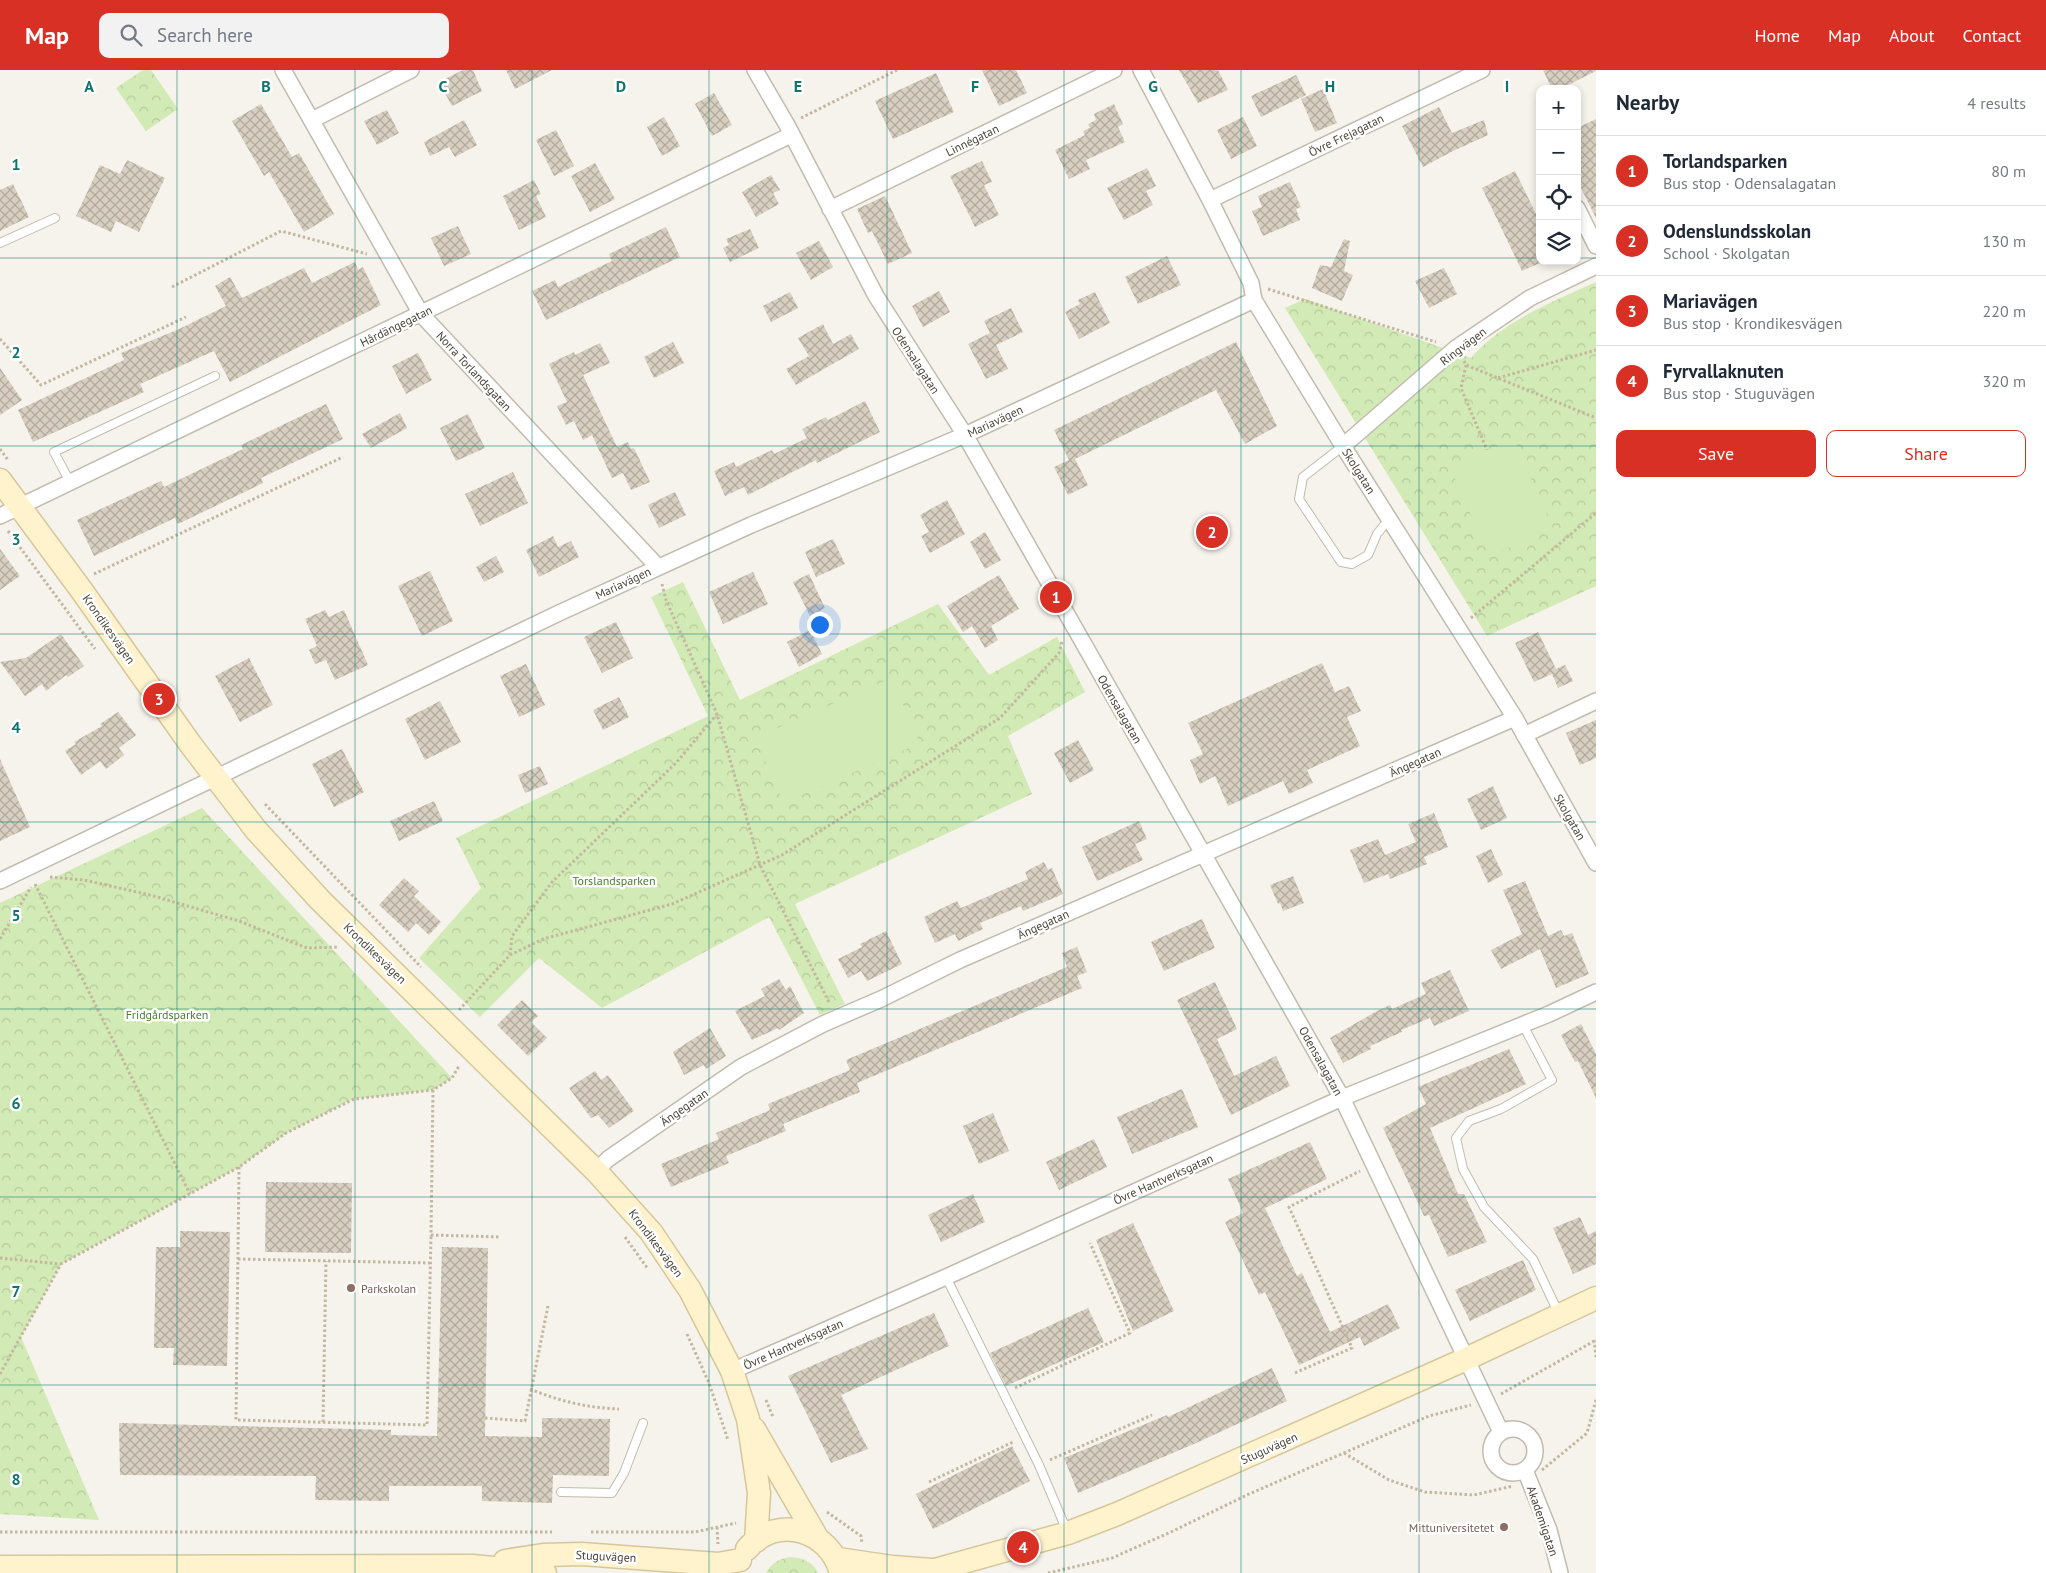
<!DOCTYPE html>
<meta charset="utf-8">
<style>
body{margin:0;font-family:"PT Sans",sans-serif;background:#f2f2f3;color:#1f2937}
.controls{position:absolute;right:15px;top:15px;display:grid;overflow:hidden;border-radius:10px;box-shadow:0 2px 8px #0003}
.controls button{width:45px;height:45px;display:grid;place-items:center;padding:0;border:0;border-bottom:1px solid #e0e1e3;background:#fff;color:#1f2937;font:25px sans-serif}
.you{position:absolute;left:819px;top:554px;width:18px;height:18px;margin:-12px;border:4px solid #fff;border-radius:50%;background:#1a73e8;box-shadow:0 0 0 8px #1a73e833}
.badge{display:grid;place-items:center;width:32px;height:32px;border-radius:50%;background:#d93025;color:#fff;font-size:16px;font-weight:700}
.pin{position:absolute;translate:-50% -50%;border:2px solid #fff;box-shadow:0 1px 5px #0006}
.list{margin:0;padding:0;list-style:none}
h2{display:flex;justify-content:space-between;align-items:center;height:65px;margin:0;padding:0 20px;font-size:21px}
h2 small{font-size:16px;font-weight:400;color:#747a83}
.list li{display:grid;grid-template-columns:32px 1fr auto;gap:15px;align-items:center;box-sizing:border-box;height:70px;padding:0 20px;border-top:1px solid #e0e1e3}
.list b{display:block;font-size:19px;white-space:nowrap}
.list p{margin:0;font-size:16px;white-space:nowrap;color:#747a83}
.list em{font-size:16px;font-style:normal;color:#747a83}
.actions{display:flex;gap:10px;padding:15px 20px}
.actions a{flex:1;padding:11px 0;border:1px solid #d93025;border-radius:10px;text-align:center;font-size:18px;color:#d93025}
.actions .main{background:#d93025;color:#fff}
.icon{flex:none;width:28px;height:28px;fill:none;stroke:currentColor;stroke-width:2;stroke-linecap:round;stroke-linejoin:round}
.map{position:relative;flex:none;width:1596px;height:1503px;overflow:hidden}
header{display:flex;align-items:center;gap:30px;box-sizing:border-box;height:70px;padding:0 25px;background:#d93025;color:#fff}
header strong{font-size:24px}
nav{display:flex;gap:28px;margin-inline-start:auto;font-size:18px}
.search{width:350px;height:45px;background:#f2f2f3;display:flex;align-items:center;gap:12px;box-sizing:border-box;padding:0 18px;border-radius:10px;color:#747a83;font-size:19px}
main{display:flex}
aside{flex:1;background:#fff}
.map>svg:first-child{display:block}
.forest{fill:url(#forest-crowns)}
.garden{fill:#d2eab5}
.building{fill:url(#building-cross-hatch)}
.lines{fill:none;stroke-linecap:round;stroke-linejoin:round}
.lane-casing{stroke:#c2bbae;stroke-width:10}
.street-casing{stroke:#c2bbae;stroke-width:18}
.secondary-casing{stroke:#d6c79b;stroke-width:25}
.path{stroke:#c4b79f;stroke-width:3;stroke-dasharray:2.5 2.5;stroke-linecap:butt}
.lane{stroke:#fff;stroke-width:8}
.street{stroke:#fff;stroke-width:15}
.secondary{stroke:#fff3cd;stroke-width:22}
.grid{fill:none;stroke:#0f766e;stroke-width:1;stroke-opacity:0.55}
.education-dot{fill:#8d6e63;stroke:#fff;stroke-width:2}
.labels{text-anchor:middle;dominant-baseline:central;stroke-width:5;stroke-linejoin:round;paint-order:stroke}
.street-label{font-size:12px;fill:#4b4439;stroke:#fff}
.park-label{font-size:12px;fill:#4a7f2a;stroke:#fff}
.education-label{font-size:12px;fill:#785e54;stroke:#fff;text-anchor:start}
.grid-label{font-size:16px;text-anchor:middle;font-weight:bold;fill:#0f766e;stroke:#fff;stroke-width:5;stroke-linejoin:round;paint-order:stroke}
</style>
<header>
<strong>Map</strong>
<div class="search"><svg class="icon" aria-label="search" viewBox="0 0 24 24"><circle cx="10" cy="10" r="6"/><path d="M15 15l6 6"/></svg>Search here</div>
<nav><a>Home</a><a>Map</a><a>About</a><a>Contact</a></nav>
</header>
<main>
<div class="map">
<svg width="1596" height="1503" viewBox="0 0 1596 1503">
<defs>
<pattern id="forest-crowns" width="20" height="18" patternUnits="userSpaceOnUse" patternTransform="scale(1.25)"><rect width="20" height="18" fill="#d2eab5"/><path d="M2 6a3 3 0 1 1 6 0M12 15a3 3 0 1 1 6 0" fill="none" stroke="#b6ca9c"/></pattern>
<pattern id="building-cross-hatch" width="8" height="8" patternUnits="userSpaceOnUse" patternTransform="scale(1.25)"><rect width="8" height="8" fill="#d8cfc1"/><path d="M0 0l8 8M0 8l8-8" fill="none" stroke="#b1aa9e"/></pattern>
</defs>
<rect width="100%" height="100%" fill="#f6f3ec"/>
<path class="forest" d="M143,0H151L178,39L146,61L116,18Z
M1596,212V516L1487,566L1285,238L1305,229L1471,288C1503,251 1552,232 1596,212Z
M683,512L740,630L938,534L989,605L1057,567L1085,622L1008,666L1032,724L795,834L845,934L820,945L769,847L602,938L539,888L480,947L419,888L481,818L456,768L708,646L651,527Z
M202,738L452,1008L433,1020L353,1029L287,1063L239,1097L61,1194L21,1267L99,1450L0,1444V833Z
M790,1487C803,1488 812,1491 818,1503H766C772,1493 779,1489 790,1487Z"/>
<path class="garden" d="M1514,369L1553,458L1489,486L1450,397Z
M891,608L920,673L784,733L755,668Z"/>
<path class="building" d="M463,0H473L482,21L452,36L439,12Z
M506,0H552L515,19Z
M982,0H1016L1027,23L999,36Z
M1179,0H1218L1228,20L1198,33Z
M1543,0H1596V1L1560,19H1552Z
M936,3L954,42L893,69L875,31Z
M1296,5L1306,25L1261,47L1251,26Z
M1323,19L1337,53L1315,62L1301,29Z
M714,23L732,55L712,66L695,34Z
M261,34L292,87L299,83L334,144L304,162L269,102L264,106L232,51Z
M1114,34L1123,54L1118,57L1125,72L1086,90L1090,99L1069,109L1055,80L1085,65L1083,61L1090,58L1088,54L1096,50L1094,44Z
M1439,37L1452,63L1484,50L1488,65L1451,82L1423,97L1402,56Z
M387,40L399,63L377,75L364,51Z
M664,47L680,76L662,86L647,57Z
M1243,47L1257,76L1231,89L1217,60Z
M1596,49V148L1577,110V58Z
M464,50L477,75L455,87L449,77L430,86L424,72Z
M556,60L574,96L554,106L536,70Z
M127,90L165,108L139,162L116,151L111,162L76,146L100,95L120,104Z
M982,91L992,112L984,115L999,145L975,157L950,106Z
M595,93L615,129L590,142L571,106Z
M1147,98L1156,116L1146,121L1153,135L1124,150L1107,118Z
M1515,101L1540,152V193L1522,201L1482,118Z
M771,105L780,120L773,123L779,134L756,147L742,122Z
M534,110L541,124L536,126L546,147L519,160L503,126Z
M1290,112L1301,137L1296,139L1300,150L1263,166L1252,141L1262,137L1258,126Z
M13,114L29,147L0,161V120Z
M885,126L912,183L888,194L872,161L868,163L857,139Z
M458,156L471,184L444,196L431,168Z
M666,157L680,187L546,250L532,221L555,210L558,217L612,191L609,184Z
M750,159L759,178L730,192L723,178L729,175L726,169Z
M1344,169L1350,171L1344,201L1353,205L1342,231L1312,218L1320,195L1331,197Z
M819,171L833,197L811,210L796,183Z
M1167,186L1181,215L1138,234L1125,207Z
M355,192L358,200L363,197L381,235L230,312L214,281L140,314L144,322L33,372L18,340L124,290L121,283L177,260L226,236L215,216L230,207L242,228L304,198L312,213Z
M1444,198L1457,224L1429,238L1415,211Z
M939,221L950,242L923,257L912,236Z
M790,222L798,238L771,252L763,236Z
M1095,222L1110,253L1079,269L1065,242L1080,234L1078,230Z
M1011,238L1023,262L996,275L1008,299L986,309L968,274L990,263L984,251Z
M823,254L833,274L851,264L859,279L796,315L786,299L809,286L798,268Z
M673,272L684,293L654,308L644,287Z
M1236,272L1277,356L1245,374L1216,320L1075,389L1088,415L1068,425L1054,397L1069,390L1054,360Z
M600,273L610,293L583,305L617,377L628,372L631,379L634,378L650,412L631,420L623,403L612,408L592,365L583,370L574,351L566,355L557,336L567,332L549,294L574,282L575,285Z
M418,283L432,310L406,324L392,296Z
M0,298L22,330L0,345Z
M865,331L880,362L817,393L816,390L748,425L744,417L725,426L714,401L734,392L736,397L772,380L774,384L807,368L802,359L826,347L828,350Z
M326,334L343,369L261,408L263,413L178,454L175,448L94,486L77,450L161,411L164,417L243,379L241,375Z
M400,343L407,358L371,378L362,364Z
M468,344L485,378L456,391L440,358Z
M513,402L528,433L480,456L465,424Z
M675,422L686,445L659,458L648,435Z
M947,430L965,464L930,483L921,466L929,462L920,445Z
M985,462L1001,490L985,499L970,472Z
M553,466L558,477L571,471L579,487L539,507L526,480Z
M833,469L845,494L816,507L805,482Z
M0,479L20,506L0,520Z
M496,486L504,502L484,512L476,497Z
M430,501L453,551L422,566L398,516Z
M753,502L768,534L723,554L709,522Z
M809,504L825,538L810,546L793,512Z
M999,505L1019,539L991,556L998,570L985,578L972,556L963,562L947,536Z
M325,540L329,547L344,540L368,595L335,610L326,590L315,594L309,580L317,576L305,549Z
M616,552L633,588L602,603L584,567Z
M810,560L822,584L799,597L787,572Z
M1538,562L1556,599L1565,595L1573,611L1558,618L1552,604L1534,612L1515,573Z
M61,564L84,596L68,607L66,605L46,621L42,614L25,626L0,592L26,588Z
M249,588L273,635L240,652L215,606Z
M1322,593L1335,622L1349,616L1361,641L1347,647L1360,676L1307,700L1313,713L1289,724L1283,711L1228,736L1215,706L1200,714L1190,690L1203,684L1188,653Z
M526,594L545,635L519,647L500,606Z
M619,627L629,647L603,660L593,640Z
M440,631L461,672L425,690L405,649Z
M118,642L136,665L119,678L124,685L106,699L100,691L81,705L65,681L76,674L74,672L102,656L100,654Z
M1596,650V688L1580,695L1566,663Z
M1078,670L1094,700L1070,713L1054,683Z
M342,679L364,722L334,737L312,694Z
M0,689L30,757L0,771Z
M540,696L548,714L525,723L518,705Z
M1493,716L1507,748L1481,760L1467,729Z
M434,731L443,751L399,771L390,751Z
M1434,743L1448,777L1424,787L1427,794L1390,809L1388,804L1364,813L1350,780L1378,769L1385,785L1416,772L1408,754Z
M1139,751L1147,769L1135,774L1143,790L1097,811L1082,777Z
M1491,779L1503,805L1488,813L1476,786Z
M1044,792L1048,800L1052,798L1063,824L1023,841L1021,836L980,853L983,859L958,871L955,864L935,873L924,847L957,831L961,838L1028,809L1025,802Z
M1293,806L1304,833L1283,841L1280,833L1278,834L1270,815Z
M404,808L419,821L414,826L441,852L429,865L416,853L408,862L379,835Z
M1525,811L1548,866L1561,860L1564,866L1572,863L1589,904L1556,918L1540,879L1501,899L1491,880L1522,864L1503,820Z
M1202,849L1215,878L1164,901L1151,872Z
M886,861L902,894L867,911L861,901L848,908L838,889L862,877L860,874Z
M1077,877L1087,902L1077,906L1082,918L857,1013L860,1022L783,1054L786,1061L726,1086L729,1093L671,1117L661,1094L719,1069L716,1063L770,1040L768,1034L850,1000L846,990L1067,897L1062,883Z
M1450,900L1469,941L1434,956L1430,948L1401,960L1402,962L1370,976L1371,979L1343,993L1330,968L1377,941L1390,935L1392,939L1426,924L1421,913Z
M779,909L786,920L790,916L804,943L779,960L778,958L752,970L735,941L765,926L761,919Z
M1215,912L1237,959L1217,969L1234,1006L1276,986L1290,1016L1231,1045L1177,930Z
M522,930L538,946L531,952L547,968L528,986L497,955Z
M1581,954L1596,984V1028L1578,991L1575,992L1561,965Z
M710,958L726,986L706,999L704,995L684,1005L673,982Z
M1509,979L1526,1014L1430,1058L1458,1124H1464L1487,1172L1448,1187L1429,1145L1424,1146L1383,1058L1426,1034L1418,1017Z
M595,1001L601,1010L608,1005L634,1041L609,1058L598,1045L591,1048L569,1018Z
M1182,1019L1198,1057L1132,1084L1117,1047Z
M993,1043L1009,1081L979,1094L963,1056Z
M1094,1069L1107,1097L1059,1120L1046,1092Z
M1310,1072L1327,1109L1265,1138L1297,1206L1302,1203L1330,1262L1388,1234L1400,1258L1364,1276L1360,1267L1299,1295L1265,1222L1259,1225L1225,1152L1243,1143L1228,1109Z
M266,1112L352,1113L351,1183L265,1182Z
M973,1124L985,1152L941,1172L928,1145Z
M1580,1147L1588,1165L1596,1161V1194L1573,1204L1553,1158Z
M1133,1153L1174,1241L1133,1261L1096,1170Z
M180,1161L230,1162L227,1296L173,1295L174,1278H154L156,1177H180Z
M442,1177L488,1178L485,1366L542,1367V1348L610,1349L609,1406L553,1405L552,1433L482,1431V1416H389V1431L315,1430L316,1406L120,1405L119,1353L391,1360V1365L437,1366Z
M1523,1190L1536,1220L1470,1251L1455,1220Z
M1088,1238L1104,1272L1006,1316L990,1283Z
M934,1243L949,1276L841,1325L868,1379L831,1393L788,1306Z
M1272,1298L1287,1331L1194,1374L1078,1423L1064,1388L1167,1345L1168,1347Z
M1012,1376L1030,1411L933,1459L916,1424Z"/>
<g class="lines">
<defs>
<path id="lane" d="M0,173L55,148
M1343,376L1303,407L1299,429L1341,492L1352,494L1368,485L1377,464L1389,449
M70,412L54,382L215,306
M1523,955L1552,1010L1501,1039L1469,1051L1456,1068L1463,1099L1484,1137L1533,1189L1559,1244
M946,1207L1039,1395L1067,1461
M561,1422L612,1423L624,1403L643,1353"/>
<path id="street" d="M283,0L421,244L658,497
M755,0L787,55L876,226L965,365L1342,1028L1501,1362
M1141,0L1210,130L1251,213L1254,230L1343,376L1515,648L1596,793
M312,50L411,0
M1210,130L1482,0
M1577,138L1596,176
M830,139L1114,0
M1343,376L1456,278L1530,228L1596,196
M0,446L791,65
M1524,665L1596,631
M0,811L559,543L751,455L965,365L1254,230
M596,1101L608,1089L741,997L823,954L881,929L960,890L1515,648
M732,1301L946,1207L1342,1028L1549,944L1596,922
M1491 1381a22 22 0 1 1 44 0a22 22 0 1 1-44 0Z
M1525,1400L1549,1460L1560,1503"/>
<path id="secondary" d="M0,410L82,521L191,675L256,760L320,830L596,1101L651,1162L690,1220L732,1301L748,1349L759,1423L756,1471
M754,1359L816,1466
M747,1479C777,1443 830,1460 841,1503
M838,1489L892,1497L932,1500
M505,1491L543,1485L582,1484L718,1494L740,1490
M0,1497L472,1496L545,1503
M924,1503L1068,1463L1117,1444L1466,1289L1596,1228"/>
</defs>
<use href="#lane" class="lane-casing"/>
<use href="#street" class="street-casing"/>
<use href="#secondary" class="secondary-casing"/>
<path class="path" d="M801,48L897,0
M172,217L281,161L367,184
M1268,219L1436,272
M0,269L41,315L186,247
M1464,291L1466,295L1596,348
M1466,295L1461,318L1487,380
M1498,308L1596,280
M0,379L8,390
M8,461L95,579
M94,504L343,387
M662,514L666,530L717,644
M1471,548L1596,443
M265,734L421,897
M50,807L84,810L150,825L239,851L307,878L339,877
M35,814L190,1124
M0,869L31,817
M510,885L512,866L552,812L676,693L717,644L760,795L830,934
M459,940L510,885L543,869L672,834L782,785L1000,648L1059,583L1062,571
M433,1020L431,1165L501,1167
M239,1097L236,1350L427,1355L431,1165
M625,1167L648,1199
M0,1188L61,1194
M238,1189L430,1193
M687,1264L709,1313L728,1370
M1594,1270L1596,1287
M1295,1303L1352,1278L1289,1137L1360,1101
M0,1304L61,1194L239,1097L286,1063L354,1029L433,1020L452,1008L459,996
M1015,1318L1130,1263L1090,1173
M530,1319C559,1331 588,1338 619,1339
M1501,1324L1596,1270
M766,1330L773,1347
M485,1348L525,1351L548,1236
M323,1352L326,1191
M1344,1383L1389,1410L1425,1422L1474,1425L1513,1416
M1050,1390L1152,1345
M1542,1400L1587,1363L1596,1330
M929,1412L1013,1372
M827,1442L861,1466L862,1473
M717,1457L718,1474
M0,1462H552
M591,1462H695L736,1453
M1048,1503L1112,1488L1173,1461L1249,1424L1429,1346L1471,1335"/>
<use href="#lane" class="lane"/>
<use href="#street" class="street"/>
<use href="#secondary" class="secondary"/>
</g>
<path class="grid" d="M177,0V1503M355,0V1503M532,0V1503M709,0V1503M887,0V1503M1064,0V1503M1241,0V1503M1419,0V1503M0,188H1540M1577,188H1596M0,376H1596M0,564H1596M0,752H1596M0,939H1596M0,1127H1596M0,1315H1596"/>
<g class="education-dot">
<circle cx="351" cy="1218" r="5"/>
<circle cx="1504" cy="1457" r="5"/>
</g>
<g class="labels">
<g class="street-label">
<text transform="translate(1346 65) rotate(-26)">Övre Frejagatan</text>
<text transform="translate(972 70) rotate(-26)">Linnégatan</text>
<text transform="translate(396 256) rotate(-26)">Hårdängegatan</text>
<text transform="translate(1463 276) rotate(-37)">Ringvägen</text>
<text transform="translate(916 290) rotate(57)">Odensalagatan</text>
<text transform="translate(474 301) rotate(47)">Norra Torlandsgatan</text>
<text transform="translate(995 351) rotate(-25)">Mariavägen</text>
<text transform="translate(1359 401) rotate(58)">Skolgatan</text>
<text transform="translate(623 513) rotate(-25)">Mariavägen</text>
<text transform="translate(109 559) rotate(55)">Krondikesvägen</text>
<text transform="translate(1120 639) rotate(60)">Odensalagatan</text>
<text transform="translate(1415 692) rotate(-24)">Ängegatan</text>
<text transform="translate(1570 747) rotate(60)">Skolgatan</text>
<text transform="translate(1043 854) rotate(-24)">Ängegatan</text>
<text transform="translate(375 883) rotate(44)">Krondikesvägen</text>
<text transform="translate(1321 991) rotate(61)">Odensalagatan</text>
<text transform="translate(684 1037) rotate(-35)">Ängegatan</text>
<text transform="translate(1163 1109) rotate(-24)">Övre Hantverksgatan</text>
<text transform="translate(656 1173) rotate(53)">Krondikesvägen</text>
<text transform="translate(793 1274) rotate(-24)">Övre Hantverksgatan</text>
<text transform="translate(1269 1378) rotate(-24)">Stuguvägen</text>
<text transform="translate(1543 1451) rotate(71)">Akademigatan</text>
<text transform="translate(606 1486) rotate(3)">Stuguvägen</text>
</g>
<g class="park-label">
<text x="614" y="810">Torslandsparken</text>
<text x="167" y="944">Fridgårdsparken</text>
</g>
<g class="education-label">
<text x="361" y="1218">Parkskolan</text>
<text x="1494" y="1457" text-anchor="end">Mittuniversitetet</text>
</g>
</g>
<g class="grid-label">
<text x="89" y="22">A</text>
<text x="266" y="22">B</text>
<text x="443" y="22">C</text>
<text x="621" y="22">D</text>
<text x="798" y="22">E</text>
<text x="975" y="22">F</text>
<text x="1153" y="22">G</text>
<text x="1330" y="22">H</text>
<text x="1507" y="22">I</text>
<text x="16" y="100">1</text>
<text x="16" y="288">2</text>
<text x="16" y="475">3</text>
<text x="16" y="663">4</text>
<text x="16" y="851">5</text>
<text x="16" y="1039">6</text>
<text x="16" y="1227">7</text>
<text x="16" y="1415">8</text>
</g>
</svg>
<div class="controls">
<button>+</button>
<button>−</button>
<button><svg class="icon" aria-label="locate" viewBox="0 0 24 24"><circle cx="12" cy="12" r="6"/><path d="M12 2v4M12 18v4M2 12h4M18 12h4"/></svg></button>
<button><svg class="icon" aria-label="layers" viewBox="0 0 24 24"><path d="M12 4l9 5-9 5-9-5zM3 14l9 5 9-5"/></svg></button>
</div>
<div class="you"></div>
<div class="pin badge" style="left:1056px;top:527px">1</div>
<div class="pin badge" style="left:1212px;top:462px">2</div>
<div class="pin badge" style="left:159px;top:629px">3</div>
<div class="pin badge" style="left:1023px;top:1477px">4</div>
</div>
<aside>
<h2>Nearby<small>4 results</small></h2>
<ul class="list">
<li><span class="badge">1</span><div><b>Torlandsparken</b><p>Bus stop · Odensalagatan</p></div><em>80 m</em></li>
<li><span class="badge">2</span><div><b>Odenslundsskolan</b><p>School · Skolgatan</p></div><em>130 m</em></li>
<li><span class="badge">3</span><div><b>Mariavägen</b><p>Bus stop · Krondikesvägen</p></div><em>220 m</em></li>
<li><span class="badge">4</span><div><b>Fyrvallaknuten</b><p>Bus stop · Stuguvägen</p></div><em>320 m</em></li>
</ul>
<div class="actions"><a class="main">Save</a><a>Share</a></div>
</aside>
</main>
